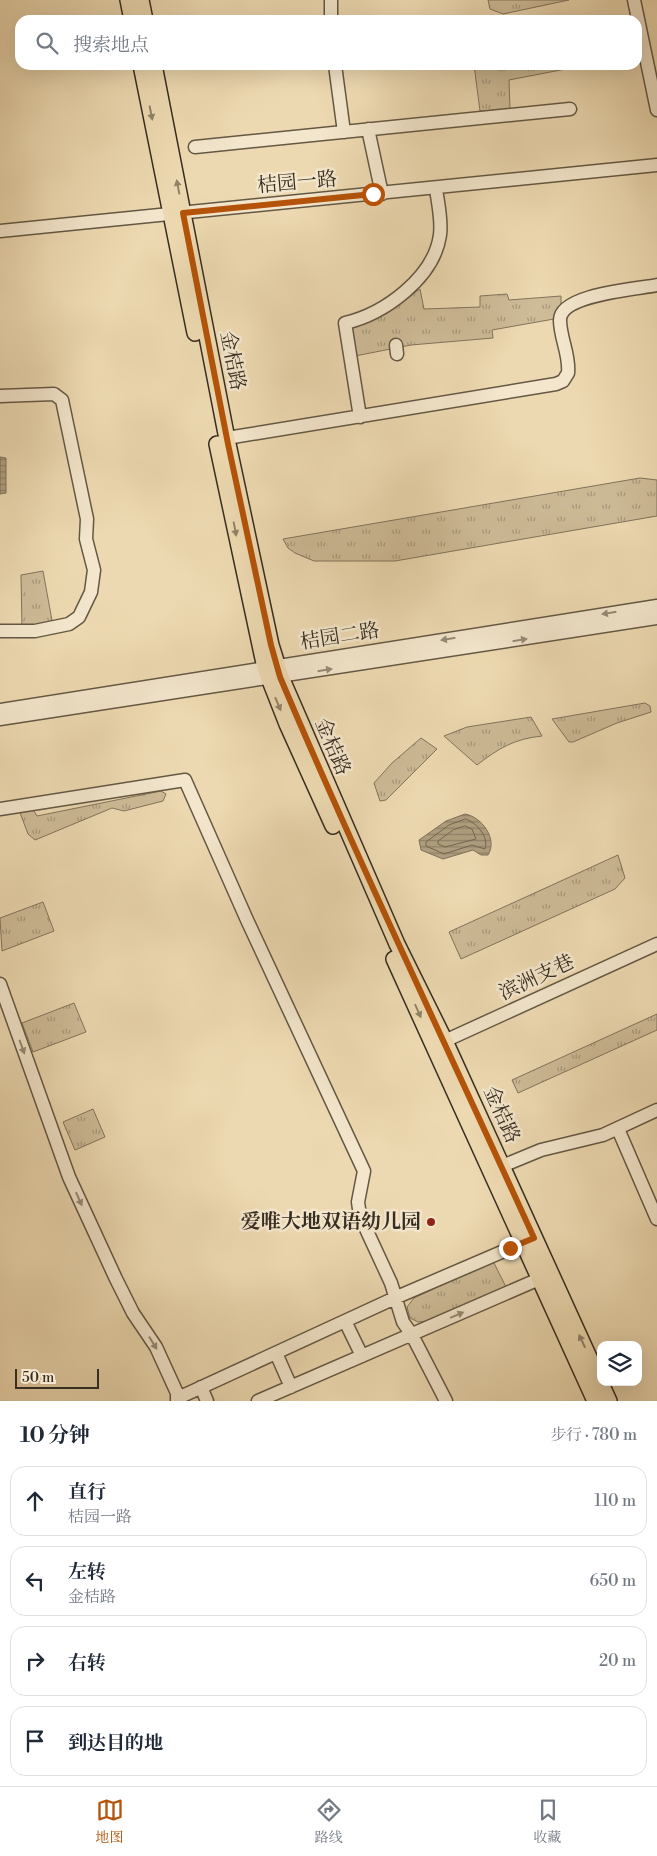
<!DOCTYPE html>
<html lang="zh">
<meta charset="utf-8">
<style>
body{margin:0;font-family:"Libre Bodoni","Noto Serif SC",serif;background:#f6f6f7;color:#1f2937}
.controls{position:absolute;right:15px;bottom:15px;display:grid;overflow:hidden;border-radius:10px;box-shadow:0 5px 20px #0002}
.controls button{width:45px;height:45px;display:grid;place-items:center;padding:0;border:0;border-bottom:1px solid #e0e1e3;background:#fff;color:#1f2937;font:25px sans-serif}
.scale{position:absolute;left:15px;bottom:12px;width:84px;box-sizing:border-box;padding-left:5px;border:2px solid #372d20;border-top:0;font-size:14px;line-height:18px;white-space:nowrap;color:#372d20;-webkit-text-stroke:4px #f3e6cc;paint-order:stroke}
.stop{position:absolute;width:15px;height:15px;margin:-11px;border:4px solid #b45309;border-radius:50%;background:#fff}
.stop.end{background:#b45309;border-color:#fff;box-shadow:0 1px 5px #0008}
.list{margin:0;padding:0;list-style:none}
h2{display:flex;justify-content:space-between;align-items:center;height:65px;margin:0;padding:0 20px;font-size:21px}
h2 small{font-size:16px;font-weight:400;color:#747a83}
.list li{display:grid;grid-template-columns:32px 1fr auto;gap:15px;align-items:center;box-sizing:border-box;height:70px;margin:0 10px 10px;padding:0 10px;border:1px solid #e0e1e3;border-radius:15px}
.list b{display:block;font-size:19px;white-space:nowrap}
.list p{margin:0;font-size:16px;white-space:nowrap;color:#747a83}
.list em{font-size:16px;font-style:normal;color:#747a83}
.icon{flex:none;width:28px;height:28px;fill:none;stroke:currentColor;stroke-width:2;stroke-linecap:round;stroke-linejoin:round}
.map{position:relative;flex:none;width:657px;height:1401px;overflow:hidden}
.search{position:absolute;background:#fff;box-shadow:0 5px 20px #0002;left:15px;right:15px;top:15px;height:55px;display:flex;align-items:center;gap:12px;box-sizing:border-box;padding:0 18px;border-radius:15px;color:#747a83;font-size:19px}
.sheet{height:385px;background:#fff}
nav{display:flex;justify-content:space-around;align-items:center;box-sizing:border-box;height:70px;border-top:1px solid #e0e1e3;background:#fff;font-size:14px;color:#747a83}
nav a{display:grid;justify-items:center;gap:2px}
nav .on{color:#b45309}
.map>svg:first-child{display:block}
.grass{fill:url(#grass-tufts);stroke:#82745c}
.water{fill:url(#water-rules);stroke:#7f715a}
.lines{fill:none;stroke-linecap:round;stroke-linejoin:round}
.shore{stroke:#736650;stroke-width:1}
.minor-casing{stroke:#645844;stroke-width:15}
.major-casing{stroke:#372d20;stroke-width:18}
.minor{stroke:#f3e6cc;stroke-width:12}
.major{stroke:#edd9b1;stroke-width:15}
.oneway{fill:#928368}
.oneway2{fill:#958a76}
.route{stroke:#b45309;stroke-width:6}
.poi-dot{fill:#8f2418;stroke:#f3e6cc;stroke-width:2}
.labels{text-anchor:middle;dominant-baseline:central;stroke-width:5;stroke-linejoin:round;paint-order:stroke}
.street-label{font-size:20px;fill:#372d20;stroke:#f3e6cc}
.poi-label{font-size:20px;font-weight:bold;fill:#372d20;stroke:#f3e6cc;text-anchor:end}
</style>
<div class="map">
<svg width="657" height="1401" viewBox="0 0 657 1401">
<defs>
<pattern id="grass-tufts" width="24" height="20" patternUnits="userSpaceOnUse" patternTransform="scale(1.25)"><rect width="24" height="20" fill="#cebc98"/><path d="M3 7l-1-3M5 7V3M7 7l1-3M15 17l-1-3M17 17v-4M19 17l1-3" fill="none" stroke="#a8997c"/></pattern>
<pattern id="water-rules" width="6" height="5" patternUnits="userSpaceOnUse" patternTransform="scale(1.25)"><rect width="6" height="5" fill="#af9f80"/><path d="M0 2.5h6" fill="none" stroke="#8f8268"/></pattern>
</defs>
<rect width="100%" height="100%" fill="#edd9b1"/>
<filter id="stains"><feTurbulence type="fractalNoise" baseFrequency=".004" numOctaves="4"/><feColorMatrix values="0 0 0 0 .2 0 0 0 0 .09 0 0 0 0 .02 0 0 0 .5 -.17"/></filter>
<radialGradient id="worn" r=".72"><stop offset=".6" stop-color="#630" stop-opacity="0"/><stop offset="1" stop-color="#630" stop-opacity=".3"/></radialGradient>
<path class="grass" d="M488,0H569L503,14L490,9Z
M474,65H578L576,67L509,80L510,109L480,111Z
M420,289L424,309L480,307V296L507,294L509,300L561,296V308L554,319L492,330L493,338L411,345L355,356L351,326L401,301Z
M640,478L657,480V516L395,561H314L295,553L288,548L283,539Z
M43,571L53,626L22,628L21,575Z
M645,703L650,706L651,712L617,723L573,742H569L552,719Z
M531,717L542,736C514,739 499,748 477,765L444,736L467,727Z
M421,738L437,749L386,800L380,801L374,783L392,763Z
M161,791L166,794L163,801L124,811L112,808L35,840L28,834L19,810L32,808L37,816Z
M618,855L625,878L615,889L461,959L449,932Z
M43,902L54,931L2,951L0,918Z
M74,1003L86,1032L33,1052L22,1023Z
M657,1014V1030L518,1093L512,1080Z
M93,1109L105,1137L75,1150L63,1122Z
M493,1261L506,1287L429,1321L418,1322L410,1318L407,1307L414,1298Z"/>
<path class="water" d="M0,457L6,458V493L0,494Z
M465,814C482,817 498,839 488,855H481L473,850L443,859L421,850L419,840L446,821Z"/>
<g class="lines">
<path class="shore" d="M466,819C477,823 489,837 485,849L472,845L444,854L426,846V842L449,825Z
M465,826L472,829L476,839L445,847L438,844V841L453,830Z"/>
<defs>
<path id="minor" d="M331,0V20
M634,0L657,110
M335,65L344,132
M368,129L382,194
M195,147L570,109
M0,231L657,165
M396,345L397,354
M0,396L54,394L62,400L87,519L86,539L94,570L91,592L79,617L69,624L35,631H0
M360,417L345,323C384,314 434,278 440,235C442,220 438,203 436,189
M227,438L556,384L563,381L568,373C570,355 560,338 560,320C560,294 638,289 657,285
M0,710L657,606
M0,719L657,618
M0,809L185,780L247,920L364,1171L358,1202L360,1216L391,1283L403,1322L412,1335L446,1401
M0,984L69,1177L116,1279L133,1313L156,1347L177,1393V1401
M438,1044L657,944
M618,1129L657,1219
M495,1169L541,1150L603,1135L657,1110
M345,1321L362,1356
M276,1353L291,1387
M201,1387L207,1401
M178,1398L397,1297L532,1239
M258,1401L546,1276"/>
<path id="major" d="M128,0L132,20
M141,0L145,20
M141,65L195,333
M154,65L228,444L271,645L281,677L397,944L445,1041L609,1401
M217,444L265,668L287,724L333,826
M394,959L595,1401"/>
</defs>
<use href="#minor" class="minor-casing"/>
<use href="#major" class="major-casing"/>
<use href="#minor" class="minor"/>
<use href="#major" class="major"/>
</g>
<defs><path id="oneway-solid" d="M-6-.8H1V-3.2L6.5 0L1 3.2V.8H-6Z" transform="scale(1.25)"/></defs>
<g class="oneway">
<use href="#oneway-solid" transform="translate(151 113) rotate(79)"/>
<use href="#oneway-solid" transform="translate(178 187) rotate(-101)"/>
<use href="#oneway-solid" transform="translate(235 529) rotate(79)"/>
<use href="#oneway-solid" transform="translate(278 704) rotate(67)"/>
<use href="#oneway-solid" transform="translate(418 1011) rotate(66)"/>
<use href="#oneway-solid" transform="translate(582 1341) rotate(-115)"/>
</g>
<g class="oneway2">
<use href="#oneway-solid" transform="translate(609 613) rotate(171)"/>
<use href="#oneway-solid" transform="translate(448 639) rotate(171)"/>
<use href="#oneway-solid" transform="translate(520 640) rotate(-9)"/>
<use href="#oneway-solid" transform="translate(325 670) rotate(-9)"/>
<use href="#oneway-solid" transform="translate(22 1047) rotate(70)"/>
<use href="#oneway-solid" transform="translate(79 1199) rotate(66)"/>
<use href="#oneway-solid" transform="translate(457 1315) rotate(-23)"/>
<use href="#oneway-solid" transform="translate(153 1343) rotate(58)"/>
</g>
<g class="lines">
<path class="route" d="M373,194L183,213L228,444L271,645L280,677C360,866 449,1051 534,1238L510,1248"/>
</g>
<circle class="poi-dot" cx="431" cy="1222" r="5"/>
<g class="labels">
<g class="street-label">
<text transform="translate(297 183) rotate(-5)">桔园一路</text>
<text transform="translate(232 361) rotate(79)">金桔路</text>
<text transform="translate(340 637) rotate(-9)">桔园二路</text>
<text transform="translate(332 747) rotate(67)">金桔路</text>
<text transform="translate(537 978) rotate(-25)">滨洲支巷</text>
<text transform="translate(501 1115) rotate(66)">金桔路</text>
</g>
<g class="poi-label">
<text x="421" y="1222">爱唯大地双语幼儿园</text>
</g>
</g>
<rect width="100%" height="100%" filter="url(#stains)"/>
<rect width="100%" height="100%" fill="url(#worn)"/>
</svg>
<div class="controls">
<button><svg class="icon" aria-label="layers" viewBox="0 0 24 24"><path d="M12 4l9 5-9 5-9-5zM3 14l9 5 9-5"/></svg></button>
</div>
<div class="scale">50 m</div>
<div class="stop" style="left:373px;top:194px"></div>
<div class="stop end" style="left:510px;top:1248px"></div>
<div class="search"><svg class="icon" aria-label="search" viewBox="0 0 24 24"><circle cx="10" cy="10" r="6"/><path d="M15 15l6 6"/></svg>搜索地点</div>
</div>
<section class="sheet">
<h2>10 分钟<small>步行 · 780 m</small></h2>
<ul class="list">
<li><svg class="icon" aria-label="ahead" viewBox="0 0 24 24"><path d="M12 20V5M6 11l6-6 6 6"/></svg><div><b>直行</b><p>桔园一路</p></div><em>110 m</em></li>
<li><svg class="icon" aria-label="left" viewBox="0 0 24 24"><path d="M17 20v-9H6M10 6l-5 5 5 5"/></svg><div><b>左转</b><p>金桔路</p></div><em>650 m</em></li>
<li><svg class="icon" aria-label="right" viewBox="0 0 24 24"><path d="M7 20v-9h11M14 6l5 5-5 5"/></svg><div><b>右转</b></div><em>20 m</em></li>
<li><svg class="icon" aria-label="arrive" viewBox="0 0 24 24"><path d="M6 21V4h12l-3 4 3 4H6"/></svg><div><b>到达目的地</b></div></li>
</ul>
</section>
<nav>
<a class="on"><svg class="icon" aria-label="map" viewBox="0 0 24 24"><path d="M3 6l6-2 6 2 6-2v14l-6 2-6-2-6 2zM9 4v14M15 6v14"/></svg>地图</a>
<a><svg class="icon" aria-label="directions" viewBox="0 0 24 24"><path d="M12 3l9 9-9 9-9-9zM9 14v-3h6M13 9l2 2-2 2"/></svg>路线</a>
<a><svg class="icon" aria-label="saved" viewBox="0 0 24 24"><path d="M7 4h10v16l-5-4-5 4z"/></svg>收藏</a>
</nav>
